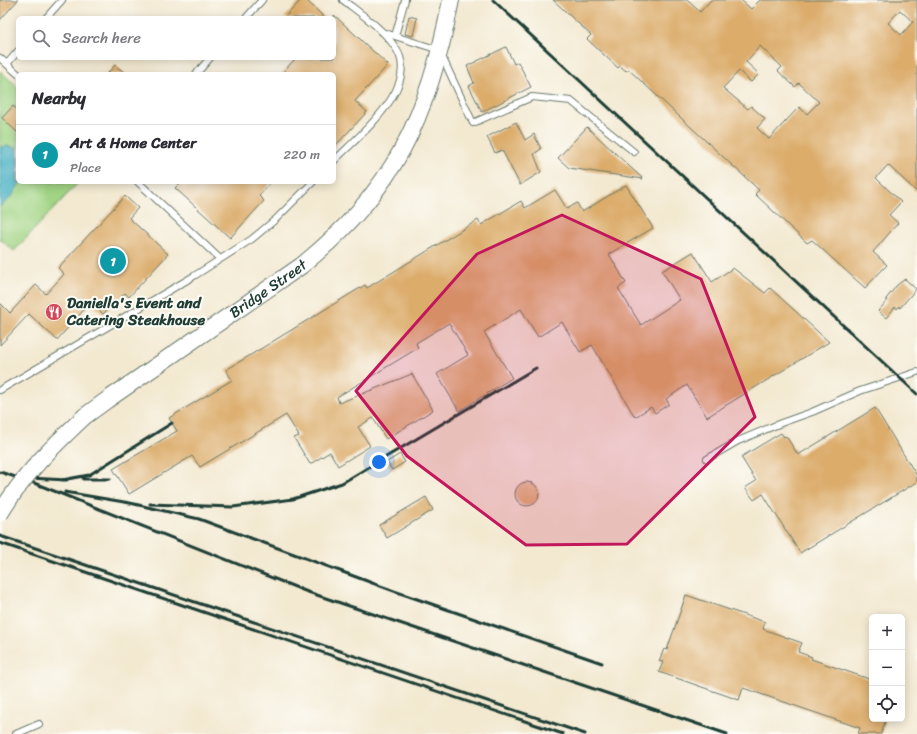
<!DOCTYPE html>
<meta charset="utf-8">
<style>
body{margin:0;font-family:Sriracha,sans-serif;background:#f2f2f3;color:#2b2b33}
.controls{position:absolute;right:12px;bottom:12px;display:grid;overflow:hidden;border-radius:6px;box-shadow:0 2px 10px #0003}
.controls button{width:36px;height:36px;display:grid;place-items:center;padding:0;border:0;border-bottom:1px solid #e1e1e2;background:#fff;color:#2b2b33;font:20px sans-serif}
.you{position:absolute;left:379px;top:462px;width:14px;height:14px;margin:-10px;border:3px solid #fff;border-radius:50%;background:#1a73e8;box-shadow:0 0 0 6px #1a73e833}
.badge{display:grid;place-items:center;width:26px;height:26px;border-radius:50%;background:#0f766e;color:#fff;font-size:13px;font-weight:700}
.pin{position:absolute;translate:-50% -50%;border:2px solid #fff;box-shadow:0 1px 4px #0006}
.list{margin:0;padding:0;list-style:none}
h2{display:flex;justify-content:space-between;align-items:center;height:52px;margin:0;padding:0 16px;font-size:17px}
h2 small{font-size:13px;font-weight:400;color:#7c7c81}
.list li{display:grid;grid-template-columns:26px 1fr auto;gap:12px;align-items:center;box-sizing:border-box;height:60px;padding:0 16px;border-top:1px solid #e1e1e2}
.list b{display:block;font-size:15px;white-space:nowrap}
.list p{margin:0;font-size:13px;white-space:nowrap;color:#7c7c81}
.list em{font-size:13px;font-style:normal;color:#7c7c81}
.icon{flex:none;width:22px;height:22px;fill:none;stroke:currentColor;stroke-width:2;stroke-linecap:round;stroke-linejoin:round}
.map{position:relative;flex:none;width:917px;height:734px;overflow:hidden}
.search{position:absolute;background:#fff;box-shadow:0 2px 10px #0003;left:16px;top:16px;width:320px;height:44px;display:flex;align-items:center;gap:10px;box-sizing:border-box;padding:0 14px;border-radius:6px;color:#7c7c81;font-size:15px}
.panel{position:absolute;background:#fff;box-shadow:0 2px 10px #0003;left:16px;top:72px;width:320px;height:112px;border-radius:6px}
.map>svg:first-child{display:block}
.green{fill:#a1d484;stroke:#60885c}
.water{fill:#46b1c4;stroke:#32777c}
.building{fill:#dbac6b;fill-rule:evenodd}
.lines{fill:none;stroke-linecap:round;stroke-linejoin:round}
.lane-casing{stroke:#69796b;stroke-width:8}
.secondary-casing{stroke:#69796b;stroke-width:18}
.lane{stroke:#fff;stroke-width:6}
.secondary{stroke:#fff;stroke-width:16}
.rail{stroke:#1f3d34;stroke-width:3}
.secondary-bridge-casing{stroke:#69796b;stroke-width:18;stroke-linecap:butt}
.secondary-bridge{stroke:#fff;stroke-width:16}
.marked{fill:#c2185b;fill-opacity:0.2;stroke:#c2185b;stroke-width:3;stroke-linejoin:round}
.labels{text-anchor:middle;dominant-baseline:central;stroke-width:4;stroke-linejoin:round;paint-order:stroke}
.street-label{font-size:15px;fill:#1f3d34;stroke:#fdfcf7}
.poi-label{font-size:15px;font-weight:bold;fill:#1f3d34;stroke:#fdfcf7;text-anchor:start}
</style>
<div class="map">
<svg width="917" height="734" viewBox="0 0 917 734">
<rect width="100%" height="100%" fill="#fdfcf7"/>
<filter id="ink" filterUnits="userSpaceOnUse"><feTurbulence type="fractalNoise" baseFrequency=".025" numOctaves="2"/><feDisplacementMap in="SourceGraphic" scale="8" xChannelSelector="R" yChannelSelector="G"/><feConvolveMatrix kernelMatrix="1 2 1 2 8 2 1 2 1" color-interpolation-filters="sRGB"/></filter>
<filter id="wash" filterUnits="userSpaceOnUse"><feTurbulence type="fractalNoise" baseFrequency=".012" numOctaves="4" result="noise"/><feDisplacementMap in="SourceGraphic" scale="16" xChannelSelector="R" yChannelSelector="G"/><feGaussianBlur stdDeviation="0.9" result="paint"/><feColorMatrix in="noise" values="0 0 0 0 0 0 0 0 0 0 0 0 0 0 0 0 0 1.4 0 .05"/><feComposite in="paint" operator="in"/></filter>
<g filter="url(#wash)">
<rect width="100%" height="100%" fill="#f3e9d1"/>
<path class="green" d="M0,71L18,87V182H79L14,251L0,239Z"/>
<path class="water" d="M9,146L18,149V182H21L11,197L0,207V147Z"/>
<g id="blocks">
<path class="building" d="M0,0H18L0,20Z
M301,0H306L325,18H284Z
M553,0H687L700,12L711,0H741L751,9L760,0H917V192L888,165L876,178L901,202L889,215L898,223L873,252L887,265L865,288L812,240L807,243L755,194L759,190L628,69L626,71L620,66L618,68L587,39L591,35ZM900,10L913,22L901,35L888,23ZM760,46L782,67L778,71L795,87L799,83L819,102L807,114L799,107L769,139L757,128L765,119L751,106L748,109L723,88L739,71L751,82L759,74L746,62Z
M334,15L388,65L355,101L367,112L334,147V74H281L296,58H334Z
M409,16L417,18L413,36L405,34Z
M506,47L514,64L518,62L531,87L482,112L469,86L474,83L467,66Z
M115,65L126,74H107Z
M13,106L18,110V133L2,118Z
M516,122L525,140L534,134L541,149L534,154L541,172L520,185L502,150L495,153L487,137Z
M587,127L643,179L569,168L558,158Z
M181,182H271L259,196L264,201L230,238L175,188Z
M626,185L653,228L609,254L626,283L618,288L641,325L680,300L662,271L693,252L712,282L733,268L765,293L770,288L829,342L707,417L687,385L666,399L669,404L655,413L651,407L635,417L592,345L580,352L562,322L538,337L521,309L484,332L512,378L459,411L437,374L468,355L449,323L416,343L418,348L337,397L339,403L412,374L433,410L386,439L373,418L358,427L370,446L338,466L330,452L310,464L294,438L299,436L286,415L200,467L192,456L129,494L113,469L177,431L169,418L232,380L226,370L365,285L367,288L478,220L481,225L521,201L525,208L555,190L567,209L577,203L582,212Z
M125,196L138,208L129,218L168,254L129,297L125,293L103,314L90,303L57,340L29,314L0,345V303L10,313L36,285L46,294L64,274L58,268Z
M905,279L916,289L900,308L899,306L897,309L895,307L886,318L878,311L888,300L886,299L897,285Z
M875,408L917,476V482L800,553L763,494L754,500L745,488L756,481L741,457L781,433L784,437L786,436L798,455Z
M400,454L405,462L392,470L387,462Z
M515 494a12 12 0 1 1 24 0a12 12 0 1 1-24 0Z
M426,497L433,510L387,538L379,525Z
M686,595L765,622L763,629L802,643L798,652L812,657L811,659L872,680V719H886L881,734H858L860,728L743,688L739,700L659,672L663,662L659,661L664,649L667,650Z"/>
</g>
</g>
<g filter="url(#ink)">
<use href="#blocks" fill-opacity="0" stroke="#69796b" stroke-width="1"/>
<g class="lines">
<defs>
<path id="lane" d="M46,18L62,0
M246,18L262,0
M382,32L439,50L473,123L532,97L571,101L634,152
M395,36L405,0
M0,58L18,74
M7,64L18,51
M196,74L210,58
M334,161C358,136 423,86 395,47C382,28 361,14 343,0
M138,182L220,259
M0,390L194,276L252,239L276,219L313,182
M707,459L738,441L781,423L812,412L860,391L917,372
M16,734L39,724"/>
<g id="secondary">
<path id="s1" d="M85,416L107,400L301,266C394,192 429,115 451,0"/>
</g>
</defs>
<use href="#lane" class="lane-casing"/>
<use href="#secondary" class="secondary-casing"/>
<use href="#lane" class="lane"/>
<use href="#secondary" class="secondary"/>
<path class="rail" d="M493,0L917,394
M0,472L34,483L305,591L727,734
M29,478L67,480
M83,479H110
M62,480L89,475L172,423
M65,492L130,503L199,519L394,591L602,663
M150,504L233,507L293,499L342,483L536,368
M0,536L585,734
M0,543L563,734"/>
<defs>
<path id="secondary-bridge" d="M0,514C23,475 52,447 85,416"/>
</defs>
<use href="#secondary-bridge" class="secondary-bridge-casing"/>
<use href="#secondary-bridge" class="secondary-bridge"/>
</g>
</g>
<path class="marked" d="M562,215L701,279L755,417L627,544L526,545L407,456L356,391L477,254Z"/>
<defs>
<symbol id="restaurant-disc" viewBox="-11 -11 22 22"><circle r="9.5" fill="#d1495b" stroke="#fdfcf7"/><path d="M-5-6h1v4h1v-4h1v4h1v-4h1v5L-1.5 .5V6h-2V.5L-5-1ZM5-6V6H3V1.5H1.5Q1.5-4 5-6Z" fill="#fff"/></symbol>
</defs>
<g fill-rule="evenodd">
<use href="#restaurant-disc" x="44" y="302" width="20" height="20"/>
</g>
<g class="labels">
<g class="street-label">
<text stroke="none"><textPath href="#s1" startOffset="223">Bridge Street</textPath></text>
</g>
<g class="poi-label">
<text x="67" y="303">Daniella's Event and<tspan x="67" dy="17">Catering Steakhouse</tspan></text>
</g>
</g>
</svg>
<div class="controls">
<button>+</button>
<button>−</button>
<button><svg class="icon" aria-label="locate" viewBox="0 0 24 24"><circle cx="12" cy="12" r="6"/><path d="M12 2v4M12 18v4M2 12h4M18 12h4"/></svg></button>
</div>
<div class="you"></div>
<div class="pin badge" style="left:113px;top:261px;background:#0f9aa8">1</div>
<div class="search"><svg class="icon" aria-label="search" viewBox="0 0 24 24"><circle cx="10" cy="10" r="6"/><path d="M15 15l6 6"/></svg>Search here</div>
<section class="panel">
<h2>Nearby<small></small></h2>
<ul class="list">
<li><span class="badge" style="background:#0f9aa8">1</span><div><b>Art &amp; Home Center</b><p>Place</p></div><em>220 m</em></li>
</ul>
</section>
</div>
